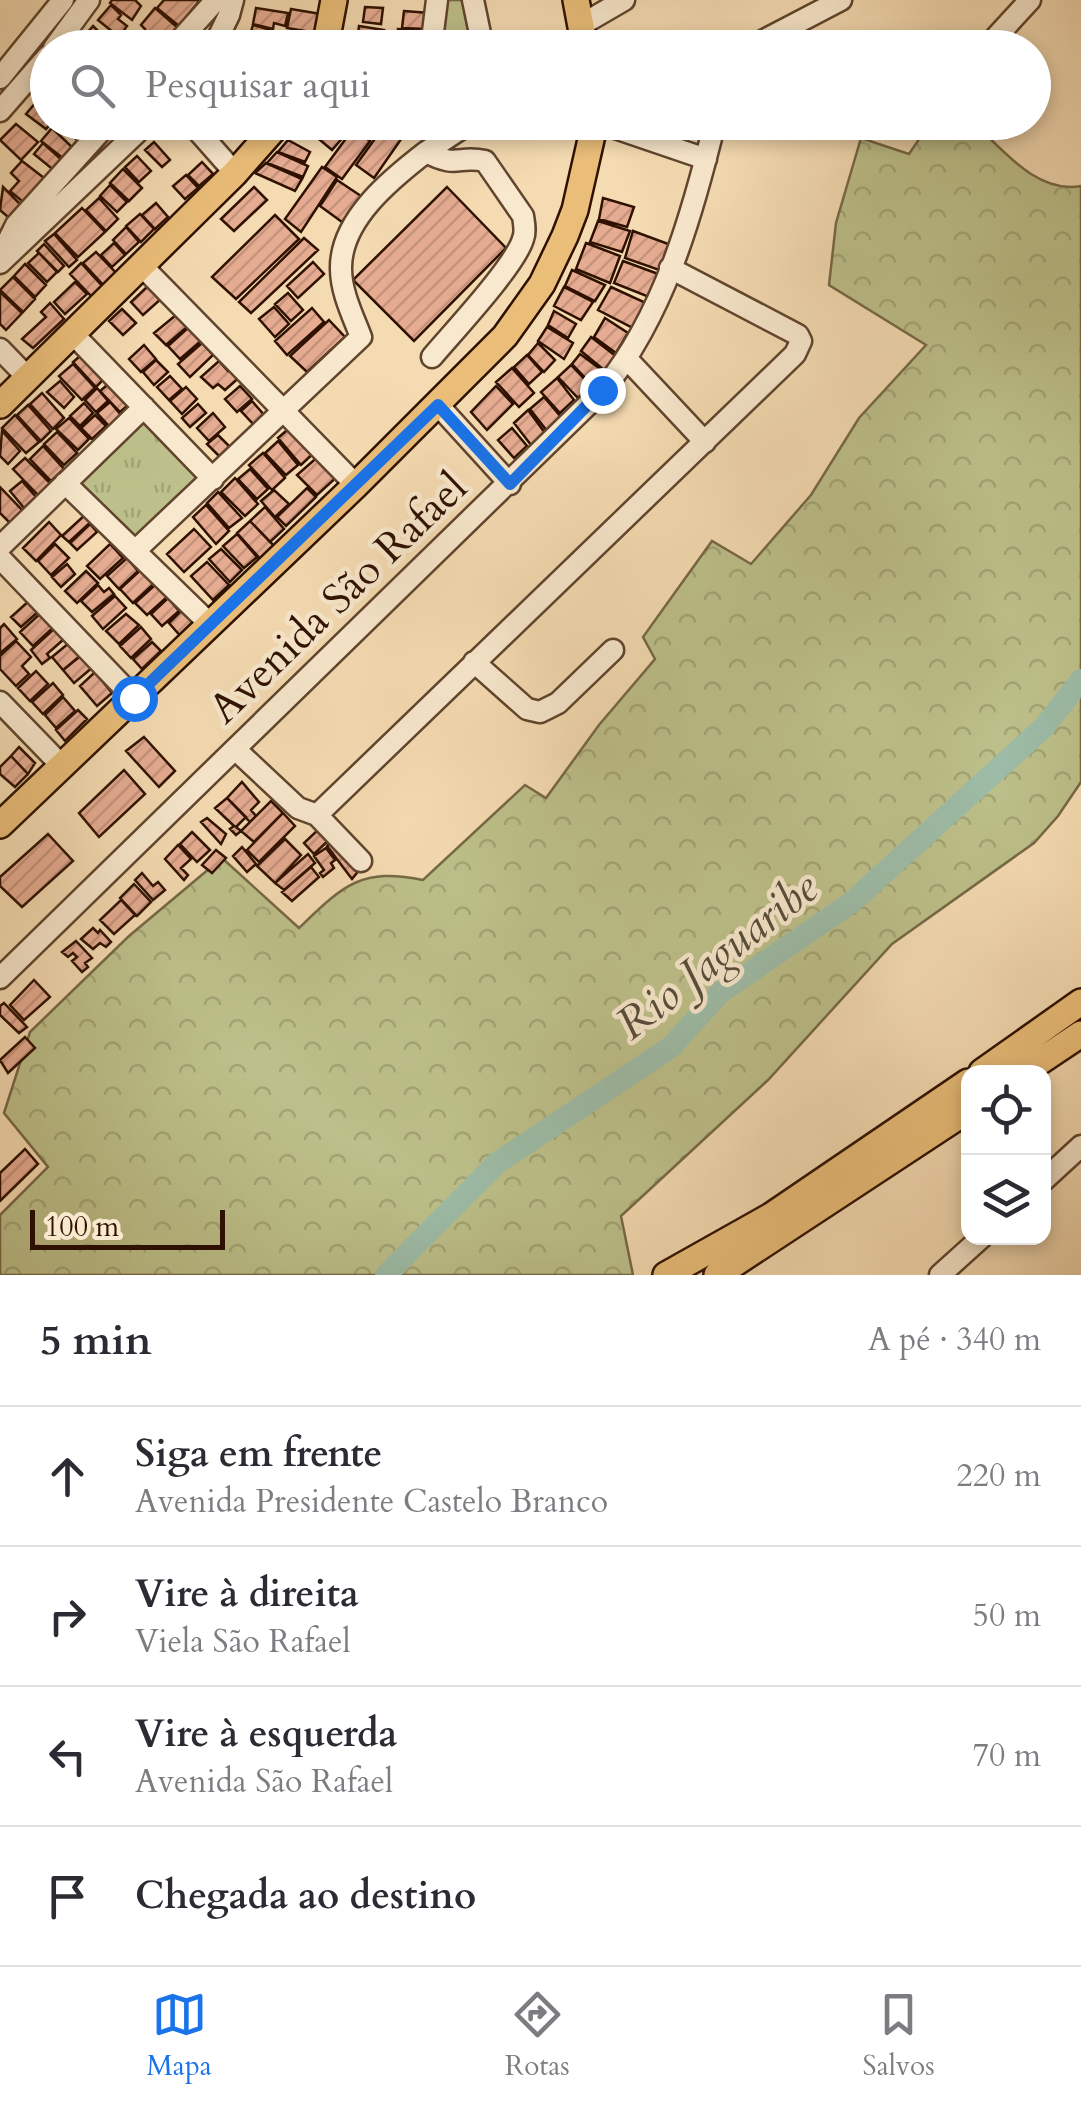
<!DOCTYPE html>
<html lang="pt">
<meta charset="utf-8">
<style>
body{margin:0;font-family:Cardo,serif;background:#f2f2f3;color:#2b2b33}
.controls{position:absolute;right:30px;bottom:30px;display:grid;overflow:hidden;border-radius:20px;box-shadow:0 5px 15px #0003}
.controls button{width:90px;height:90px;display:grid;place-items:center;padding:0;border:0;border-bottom:2px solid #e1e1e2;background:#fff;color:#2b2b33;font:50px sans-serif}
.scale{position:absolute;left:30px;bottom:25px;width:195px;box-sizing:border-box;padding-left:10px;border:5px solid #2f1101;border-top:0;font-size:28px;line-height:35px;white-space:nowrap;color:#2f1101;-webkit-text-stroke:8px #f8e8cd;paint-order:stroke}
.stop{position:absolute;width:30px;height:30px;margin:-22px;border:8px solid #1a73e8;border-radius:50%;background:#fff}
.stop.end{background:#1a73e8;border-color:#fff;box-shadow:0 2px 10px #0008}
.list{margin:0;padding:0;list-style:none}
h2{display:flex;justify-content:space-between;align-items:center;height:130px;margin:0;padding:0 40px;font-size:42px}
h2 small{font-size:32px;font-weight:400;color:#7c7c81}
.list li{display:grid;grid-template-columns:65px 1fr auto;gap:30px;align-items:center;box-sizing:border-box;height:140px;padding:0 40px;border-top:2px solid #e1e1e2}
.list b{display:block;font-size:38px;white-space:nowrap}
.list p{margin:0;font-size:32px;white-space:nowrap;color:#7c7c81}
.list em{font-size:32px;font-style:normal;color:#7c7c81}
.icon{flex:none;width:55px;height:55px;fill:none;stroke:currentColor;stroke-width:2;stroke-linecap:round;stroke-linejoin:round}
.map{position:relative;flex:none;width:1081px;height:1275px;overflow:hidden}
.search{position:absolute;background:#fff;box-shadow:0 5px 15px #0003;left:30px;right:30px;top:30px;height:110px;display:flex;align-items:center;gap:25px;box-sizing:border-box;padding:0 35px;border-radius:55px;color:#7c7c81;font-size:38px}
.sheet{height:690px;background:#fff}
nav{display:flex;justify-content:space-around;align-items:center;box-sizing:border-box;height:140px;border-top:2px solid #e1e1e2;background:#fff;font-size:28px;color:#7c7c81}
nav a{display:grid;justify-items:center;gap:5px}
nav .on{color:#1a73e8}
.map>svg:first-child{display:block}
.forest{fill:url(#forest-crowns);stroke:#766846;stroke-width:2.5}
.park{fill:url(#park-tufts);stroke:#766846;stroke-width:2.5}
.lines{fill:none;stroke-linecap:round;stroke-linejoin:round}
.river{stroke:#9dbca7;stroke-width:22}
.building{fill:url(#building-hatch);stroke:#2f1101;stroke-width:2.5}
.minor-casing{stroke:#60442d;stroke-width:25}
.major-casing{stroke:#2f1101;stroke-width:30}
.minor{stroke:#f8e8cd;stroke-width:20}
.major{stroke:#eabe79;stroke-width:25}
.route{stroke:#1a73e8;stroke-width:12}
.labels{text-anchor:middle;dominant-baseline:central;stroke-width:9;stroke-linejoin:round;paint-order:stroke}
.street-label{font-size:42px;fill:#2f1101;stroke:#f8e8cd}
.water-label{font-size:45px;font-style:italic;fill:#564d3b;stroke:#f8e8cd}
</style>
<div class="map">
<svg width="1081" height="1275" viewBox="0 0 1081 1275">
<defs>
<pattern id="forest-crowns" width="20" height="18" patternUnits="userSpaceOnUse" patternTransform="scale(2.5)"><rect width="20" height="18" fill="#bdc08a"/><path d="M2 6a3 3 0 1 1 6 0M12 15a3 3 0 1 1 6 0" fill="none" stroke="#a3a475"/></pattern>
<pattern id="park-tufts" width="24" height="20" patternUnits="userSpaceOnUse" patternTransform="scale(2.5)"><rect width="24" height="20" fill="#bdc08a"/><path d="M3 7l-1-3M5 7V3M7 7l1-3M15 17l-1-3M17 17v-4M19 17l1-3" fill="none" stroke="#a3a475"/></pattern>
<pattern id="building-hatch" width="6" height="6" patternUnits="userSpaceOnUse" patternTransform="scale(2.5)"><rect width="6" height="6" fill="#e6ac92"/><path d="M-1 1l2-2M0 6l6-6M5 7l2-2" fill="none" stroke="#c6937c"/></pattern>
</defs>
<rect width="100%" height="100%" fill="#f5dbb2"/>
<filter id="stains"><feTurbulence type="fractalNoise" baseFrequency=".002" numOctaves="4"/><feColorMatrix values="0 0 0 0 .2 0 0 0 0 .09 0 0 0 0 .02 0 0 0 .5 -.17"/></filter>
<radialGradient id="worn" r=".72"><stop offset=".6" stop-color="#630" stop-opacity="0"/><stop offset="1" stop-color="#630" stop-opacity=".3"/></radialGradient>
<path class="forest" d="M930,123H974C1003,150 1037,194 1081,186V782L1058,816L1034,843L892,944L768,1080L621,1216L633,1275H0V1215L48,1167L4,1113L30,1032L129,936L222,858L299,928C343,886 360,867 423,880L525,785L546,798L599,725L655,659L643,637L712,541L751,564L811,495L859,418L926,345L829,285L836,223L861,138L909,154Z"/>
<path class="park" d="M445,0H467L476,47L439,48Z
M141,416L201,480L134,544L74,482Z"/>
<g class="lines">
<path class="river" d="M386,1275L497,1163L671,1047L721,992L851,903L1045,726L1081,680"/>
</g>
<path class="building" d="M112,0H135L141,6L132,20L110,3Z
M164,0H200L179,26L157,8Z
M111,5L121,15L118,19L127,26L119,37L98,20Z
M365,7L383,8L381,24L363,22Z
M155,8L178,28L162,48H129L145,29L141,25Z
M256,8L288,13L285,26L274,23L273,29L253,24Z
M291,9L321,14L317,33L287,28Z
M404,11L429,13L427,29L402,28Z
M253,25L281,33L276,47L249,38Z
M93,26L107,40L112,33L121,40L114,48H90L81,40Z
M359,26L384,30L381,48L356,47Z
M398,29L429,32L428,48L397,46Z
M294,30L316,34L314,48L290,46Z
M48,88V122H52L46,129L26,114Z
M77,122L88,133L80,143L58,123Z
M305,122H332L346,134L332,150L302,125Z
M387,122H413L374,178L356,165Z
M16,124L38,142L21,160L0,140Z
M52,128L73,148L64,159L41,141Z
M353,129L370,141L342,179L325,167Z
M288,140L310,152L305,162L278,152Z
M154,142L170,160L162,167L145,150Z
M43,143L64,162L56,172L34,154Z
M277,152L308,166L303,177L267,163Z
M137,156L151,171L139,182L125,167Z
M22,161L48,181L28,206L10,191L19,181L11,173Z
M202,162L213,174L199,186L188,175Z
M266,163L302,179L295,191L255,173Z
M322,167L337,177L301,232L285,219Z
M123,169L142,188L129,201L110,183Z
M186,175L198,188L185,199L173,186Z
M337,180L361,196L342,222L320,206Z
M110,185L127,202L117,212L100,196Z
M3,187L25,209L15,223L0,210Z
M254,187L267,200L234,231L221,219Z
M447,187L506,248L414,341L353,280Z
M99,198L118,219L106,231L86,210Z
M603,198L634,207L627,227L599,219Z
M156,203L168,217L155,229L142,215Z
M82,208L105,232L78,257L55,233Z
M140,214L154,229L141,242L126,226Z
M275,215L299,239L236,299L212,277Z
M598,221L630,231L622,252L590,242Z
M126,227L139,242L126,254L113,240Z
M633,231L671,245L662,271L625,258Z
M54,234L77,260L69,267L45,241Z
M304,238L318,250L251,313L239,302Z
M114,243L125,255L112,267L101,255Z
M586,243L620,256L610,283L576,269Z
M44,244L64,266L58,272L37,251Z
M96,252L119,276L106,288L83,263Z
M39,253L57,272L47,282L28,263Z
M623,261L661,275L649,297L614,283Z
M313,262L324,274L298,298L287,286Z
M81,263L104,288L94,299L70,274Z
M25,264L46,285L35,297L14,276Z
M572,270L605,285L595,301L565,286Z
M13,277L35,299L23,312L0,290Z
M75,282L87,294L65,314L54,302Z
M149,285L162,298L143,315L131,302Z
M564,287L593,302L581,320L554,306Z
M611,287L646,303L633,328L598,310Z
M0,292L22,313L6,330L0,324Z
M288,293L303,310L291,321L275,304Z
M50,303L64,319L33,348L22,339L46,317L41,312Z
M274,307L289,324L275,337L259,319Z
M312,308L324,322L287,355L275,341Z
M122,309L136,323L123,335L109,321Z
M554,311L576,324L568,338L548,325Z
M176,315L187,327L166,345L154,333Z
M605,318L628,333L616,353L594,337Z
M329,320L345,337L307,372L290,356Z
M189,327L201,341L180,359L168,346Z
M547,327L573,343L564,359L538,341Z
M591,337L617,357L604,370L581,351Z
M202,343L213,355L190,377L178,364Z
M538,343L555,360L544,372L528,355Z
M144,345L156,359L141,372L129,359Z
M87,350L108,375L96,387L73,362Z
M580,354L603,371L592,385L572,364Z
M527,355L542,372L529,384L514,367Z
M156,360L168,372L154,385L143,372Z
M219,361L228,371L233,367L241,376L225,390L218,384L213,388L201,377Z
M73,364L95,388L82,400L59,376Z
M571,365L591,386L578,398L558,377Z
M512,368L534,393L519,407L496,382Z
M170,376L182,389L169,400L157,387Z
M557,378L574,400L560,413L541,392Z
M113,380L133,401L120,412L100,391Z
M60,381L74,397L64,408L47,392Z
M240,386L252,399L237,412L225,399Z
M496,386L513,404L487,430L471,412Z
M186,387L197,399L182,414L170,401Z
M97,388L108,401L96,412L85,400Z
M42,393L64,418L53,429L30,404Z
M544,397L561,417L547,431L530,409Z
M252,401L266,417L255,426L241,411Z
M110,402L121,415L109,426L97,413Z
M84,403L93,413L80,426L70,416Z
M198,404L206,413L190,427L182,418Z
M28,405L51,431L41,441L17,415Z
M528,410L545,433L531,445L514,423Z
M213,413L225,427L209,441L197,428Z
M15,415L39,442L26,453L2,428Z
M95,415L106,426L92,439L81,428Z
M69,418L89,439L78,450L56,429Z
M293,425L315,452L301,465L278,438Z
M512,428L527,446L514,458L498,440Z
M2,431L20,451L8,464L0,456Z
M57,432L77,453L64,465L44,444Z
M218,435L231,448L221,458L207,444Z
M278,441L298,465L286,475L265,453Z
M43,446L64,469L51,481L30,459Z
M263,453L285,478L272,490L249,465Z
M321,454L340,474L317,495L297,475Z
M25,458L51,484L39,496L13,469Z
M250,469L268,489L257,499L238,479Z
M235,478L258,504L245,516L221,492Z
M22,481L36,497L24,508L10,491Z
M0,487L25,513L12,525L0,513Z
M307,488L316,497L286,526L277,517Z
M274,490L289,504L275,517L261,501Z
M218,492L242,518L229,528L207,503Z
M206,505L229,531L216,544L193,517Z
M265,507L284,529L270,542L250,521Z
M87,513L93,520L69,542L62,536Z
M250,521L278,550L264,563L237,533Z
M49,522L61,535L36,561L23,548Z
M90,524L97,532L77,550L70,543Z
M194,529L211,547L184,572L167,554Z
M237,534L257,557L244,568L223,546Z
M55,544L69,558L51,575L38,561Z
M110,544L123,558L100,579L87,566Z
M221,549L242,570L230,582L209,559Z
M127,558L138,571L119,589L107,576Z
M207,562L229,585L213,600L191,576Z
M67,564L75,574L61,587L52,577Z
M146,565L159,579L133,603L120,589Z
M86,571L98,583L77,603L65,591Z
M98,585L104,592L109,588L114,594L92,612L81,601Z
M155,585L167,597L147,615L135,603Z
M115,596L126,608L103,629L92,616Z
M168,598L179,611L162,626L151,614Z
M31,599L40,610L21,627L11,617Z
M187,605L201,621L183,639L169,623Z
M43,611L56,625L33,646L20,632Z
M126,614L139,625L119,644L106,631Z
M4,624L17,639L0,653V628Z
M141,627L151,639L131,658L120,646Z
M55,628L64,639L47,654L50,658L42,664L31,650Z
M16,641L31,657L22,666L29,674L16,686L0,669V656Z
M152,642L161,651L142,669L133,659Z
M69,643L80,656L63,670L52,657Z
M83,654L93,667L74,683L63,670Z
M36,671L48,684L30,701L18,688Z
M95,672L112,693L97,706L80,686Z
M53,683L63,695L43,714L32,702Z
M63,697L75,711L56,728L45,715Z
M78,710L87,719L65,741L56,730Z
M144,737L175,771L159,787L126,751Z
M19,747L35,763L28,774L11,756Z
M11,756L28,774L15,787L0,774V767Z
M124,770L145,794L99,837L79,813Z
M242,782L259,802L251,810L256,816L250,822L227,798Z
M227,798L246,817L236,827L241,831L236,835L230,829L234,826L215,808Z
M271,801L283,813L254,842L241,831Z
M283,813L295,826L259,862L247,850Z
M207,818L226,834L221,844L201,822Z
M322,826L331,838L314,854L304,843Z
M192,832L210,850L197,862L180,844Z
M48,834L73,861L22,907L0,886V877Z
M285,839L301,855L275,883L257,866Z
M334,839L360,869L352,879L327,846Z
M178,845L191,859L181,868L188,875L184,880L165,859Z
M242,847L256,864L247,872L233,856Z
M326,848L335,860L331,863L334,868L323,877L320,873L324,870L314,856Z
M216,850L226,858L212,873L202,865Z
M308,854L315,863L284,890L275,883Z
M311,867L319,877L292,901L282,892Z
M142,873L153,886L158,882L165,890L153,900L135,880Z
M134,884L151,902L137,916L120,898Z
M121,900L135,915L114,934L100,920Z
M93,928L98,933L100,930L111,942L106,947L100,943L93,949L81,939Z
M76,941L92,958L85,963L88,967L82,972L72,961L77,957L73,953L68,957L62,952Z
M34,980L50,997L24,1020L10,1005Z
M4,1003L27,1027L19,1033L0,1015V1006Z
M25,1037L35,1048L8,1073L0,1060Z
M25,1149L38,1164L0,1201V1173Z"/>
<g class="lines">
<defs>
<path id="minor" d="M473,0L483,48
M581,25L624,0
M54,48L89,0
M173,48L216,0
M213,48L229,15L233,0
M431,48L437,0
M749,48L841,0
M986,48L1030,0
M0,78L63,0
M0,111L48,56
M190,122L235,173
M615,128L706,159
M426,152L471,122
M9,253L8,241L16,225L109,122
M0,263L148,122
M142,266L356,485
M73,334L213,479
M0,349L28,378
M628,360L705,442
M438,405L510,484
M65,483L211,625
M0,547L144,407
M135,551L361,337C353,316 341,292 341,269C340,220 391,179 426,152C458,169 457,155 485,161L523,216C524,223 526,232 523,239C515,266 453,332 432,357
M0,558L134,698
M474,662L527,709L540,712L558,703L613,650
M0,702L62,766
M235,749L298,808L317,815L361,861
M317,815L795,354L801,341L798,335L670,268
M0,978L603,390C664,315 692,216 715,122
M1044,1180L1081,1146
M940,1275L981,1238"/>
<path id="major" d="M576,0L585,48
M325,48L334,0
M0,405L235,173L280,122
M0,825L356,485L505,336L542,284L565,236L575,210L595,122
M982,1072L1081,1002
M1024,1072L1081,1034
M666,1275L771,1216L968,1082
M717,1275L968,1110"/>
</defs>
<use href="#minor" class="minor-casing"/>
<use href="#major" class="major-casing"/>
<use href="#minor" class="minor"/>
<use href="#major" class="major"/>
</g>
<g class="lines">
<path class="route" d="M134,698L438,405L510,484L602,390"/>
</g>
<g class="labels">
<g class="street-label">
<text transform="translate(338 598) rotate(-44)">Avenida São Rafael</text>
</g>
<g class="water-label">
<text transform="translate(717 956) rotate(-38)">Rio Jaguaribe</text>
</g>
</g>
<rect width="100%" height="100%" filter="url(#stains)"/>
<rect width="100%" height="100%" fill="url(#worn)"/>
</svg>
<div class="controls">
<button><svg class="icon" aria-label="locate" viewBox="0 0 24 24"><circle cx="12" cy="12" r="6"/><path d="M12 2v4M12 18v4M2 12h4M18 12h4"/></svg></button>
<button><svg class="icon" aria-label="layers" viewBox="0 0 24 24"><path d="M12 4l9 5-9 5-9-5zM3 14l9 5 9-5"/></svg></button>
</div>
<div class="scale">100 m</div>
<div class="stop" style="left:134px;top:698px"></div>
<div class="stop end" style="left:602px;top:390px"></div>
<div class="search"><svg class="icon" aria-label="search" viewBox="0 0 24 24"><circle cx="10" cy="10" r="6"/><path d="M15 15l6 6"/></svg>Pesquisar aqui</div>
</div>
<section class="sheet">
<h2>5 min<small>A pé · 340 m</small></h2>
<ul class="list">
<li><svg class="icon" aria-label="ahead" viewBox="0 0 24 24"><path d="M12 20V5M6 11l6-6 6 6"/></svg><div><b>Siga em frente</b><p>Avenida Presidente Castelo Branco</p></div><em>220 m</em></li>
<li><svg class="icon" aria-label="right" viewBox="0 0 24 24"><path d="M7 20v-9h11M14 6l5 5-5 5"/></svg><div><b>Vire à direita</b><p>Viela São Rafael</p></div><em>50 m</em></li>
<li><svg class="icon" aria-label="left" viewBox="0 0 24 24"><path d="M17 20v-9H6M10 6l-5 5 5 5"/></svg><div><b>Vire à esquerda</b><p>Avenida São Rafael</p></div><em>70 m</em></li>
<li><svg class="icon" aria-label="arrive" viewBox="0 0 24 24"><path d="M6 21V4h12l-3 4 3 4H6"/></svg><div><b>Chegada ao destino</b></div></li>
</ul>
</section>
<nav>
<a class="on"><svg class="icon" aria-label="map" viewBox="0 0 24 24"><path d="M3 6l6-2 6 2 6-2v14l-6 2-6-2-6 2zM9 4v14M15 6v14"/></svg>Mapa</a>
<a><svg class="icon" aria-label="directions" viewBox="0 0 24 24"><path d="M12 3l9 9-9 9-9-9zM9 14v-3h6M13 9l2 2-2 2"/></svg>Rotas</a>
<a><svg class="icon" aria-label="saved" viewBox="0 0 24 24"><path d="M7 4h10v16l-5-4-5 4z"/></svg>Salvos</a>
</nav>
